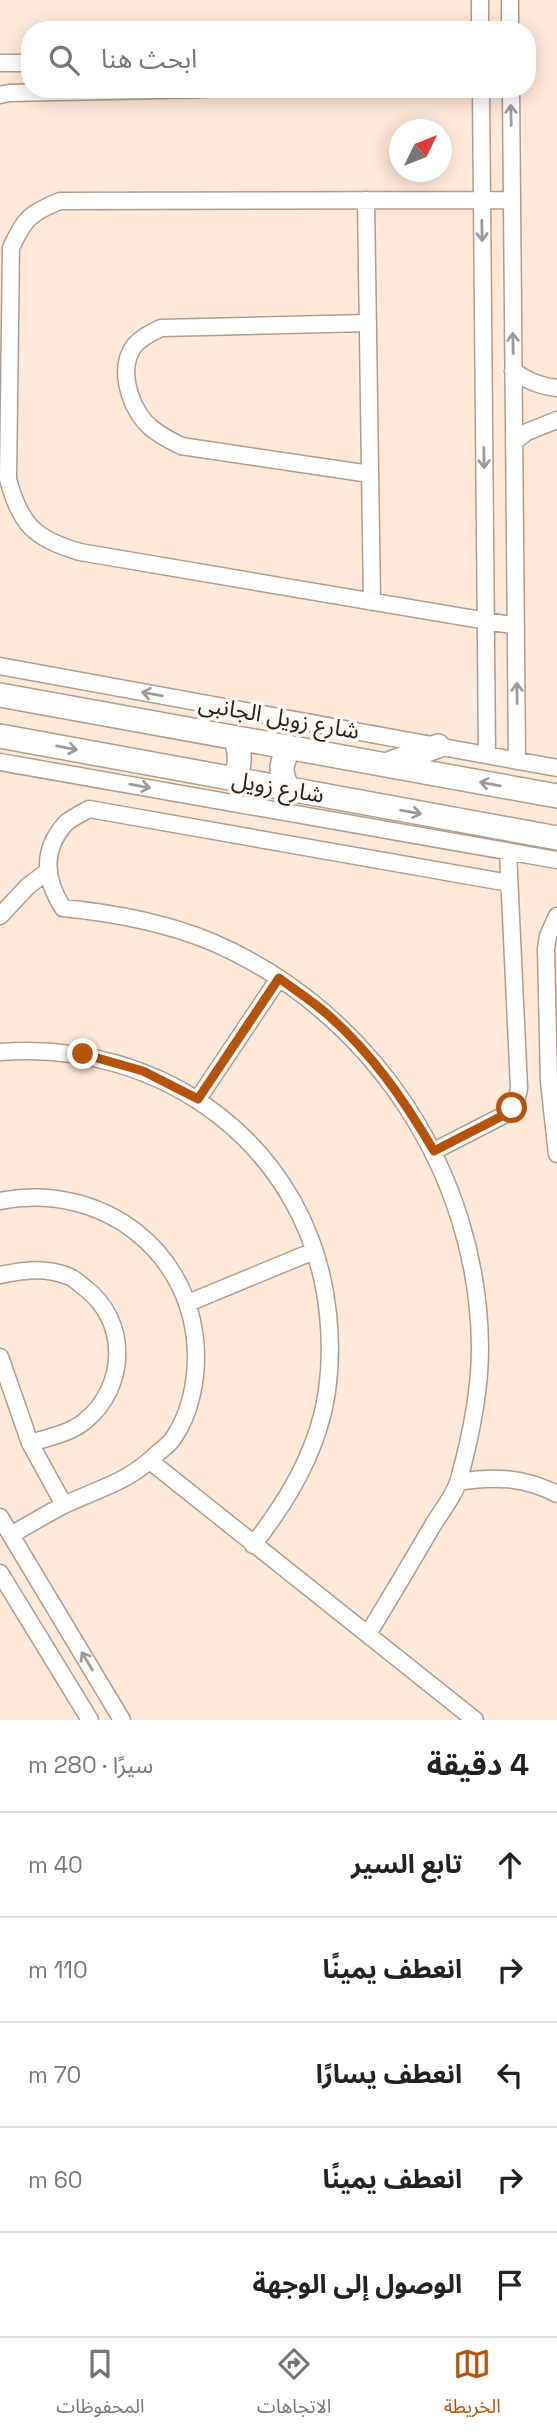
<!DOCTYPE html>
<html lang="ar">
<meta charset="utf-8">
<style>
body{margin:0;font-family:"Space Grotesk","Noto Sans Arabic",sans-serif;background:#f2f2f2;color:#222;direction:rtl}
.compass{position:absolute;left:389px;top:119px;width:63px;height:63px;border-radius:50%;background:#fff;box-shadow:0 4px 18px #0003;rotate:47deg}
.stop{position:absolute;width:21px;height:21px;margin:-16px;border:5px solid #b45309;border-radius:50%;background:#fff}
.stop.end{background:#b45309;border-color:#fff;box-shadow:0 2px 7px #0008}
.list{margin:0;padding:0;list-style:none}
h2{display:flex;justify-content:space-between;align-items:center;height:91px;margin:0;padding:0 28px;font-size:30px}
h2 small{font-size:23px;font-weight:400;color:#767676}
.list li{display:grid;grid-template-columns:46px 1fr auto;gap:21px;align-items:center;box-sizing:border-box;height:105px;padding:0 28px;border-top:2px solid #e0e0e0}
.list b{display:block;font-size:26px;white-space:nowrap}
.list em{font-size:23px;font-style:normal;color:#767676}
.icon{flex:none;width:38px;height:38px;fill:none;stroke:currentColor;stroke-width:2;stroke-linecap:round;stroke-linejoin:round}
.map{position:relative;flex:none;width:557px;height:1720px;overflow:hidden;direction:ltr}
.search{position:absolute;background:#fff;box-shadow:0 4px 18px #0003;left:21px;right:21px;top:21px;height:77px;display:flex;align-items:center;gap:18px;box-sizing:border-box;padding:0 24px;border-radius:28px;color:#767676;font-size:26px}
.sheet{height:616px;background:#fff}
nav{display:flex;justify-content:space-around;align-items:center;box-sizing:border-box;height:98px;border-top:2px solid #e0e0e0;background:#fff;font-size:19px;color:#767676}
nav a{display:grid;justify-items:center;gap:4px}
nav .on{color:#b45309}
.map>svg:first-child{display:block}
.lines{fill:none;stroke-linecap:round;stroke-linejoin:round}
.street-casing{stroke:#b09c8d;stroke-width:19}
.secondary-casing{stroke:#b09c8d;stroke-width:26}
.street{stroke:#fff;stroke-width:16}
.secondary{stroke:#fff;stroke-width:23}
.oneway{stroke:#9e9a98}
.route{stroke:#b45309;stroke-width:9}
.labels{text-anchor:middle;dominant-baseline:central;stroke-width:7;stroke-linejoin:round;paint-order:stroke}
.street-label{font-size:23px;fill:#271f19;stroke:#fefaf6}
</style>
<div class="map">
<svg width="557" height="1720" viewBox="0 0 557 1720">
<rect width="100%" height="100%" fill="#ffe9d9"/>
<g class="lines">
<defs>
<path id="street" d="M480,0V30
M510,0V30
M0,63H30
M481,89L487,755
M511,89L517,761
M0,95L9,93L206,89
M366,200L372,602
M512,200L60,201C30,213 24,219 11,248L8,479C20,525 35,539 80,552L516,626
M368,323L161,328C151,333 141,337 134,346C118,368 129,403 145,422C155,433 168,439 181,446L370,474
M513,371C528,381 540,386 557,388
M514,442L527,432L557,420
M0,666L557,768
M0,762L557,860
M0,916L28,886L48,871
M557,916L548,936L546,949L549,1082L557,1154
M0,1052C163,1039 311,1147 328,1314C332,1353 330,1393 318,1430C304,1473 281,1509 253,1545
M198,1099L279,978
M434,1151L504,1115L517,1098L519,1088L508,852
M0,1201C101,1181 195,1251 196,1356C196,1383 190,1414 174,1437C171,1443 164,1448 159,1452C128,1483 99,1488 62,1506C45,1515 28,1525 11,1535
M0,1275C24,1270 44,1267 68,1276C74,1278 80,1284 85,1288C129,1321 127,1387 85,1421C71,1433 47,1438 30,1443
M188,1303L314,1251
M0,1357L30,1443L64,1505
M150,1461L475,1720
M458,1482C494,1476 524,1477 557,1494
M0,1517L122,1720
M0,1573L90,1720
M368,1634C390,1598 412,1561 433,1525C442,1510 455,1495 459,1479C471,1436 480,1392 480,1348C479,1173 372,1011 212,942C164,922 114,913 63,908C45,880 41,851 65,824C71,818 82,813 89,809L509,883"/>
<path id="secondary" d="M0,695L557,796
M0,736L557,838
M388,764L438,746
M234,779C241,765 241,753 235,738
M289,789C279,774 280,761 291,748"/>
</defs>
<use href="#street" class="street-casing"/>
<use href="#secondary" class="secondary-casing"/>
<use href="#street" class="street"/>
<use href="#secondary" class="secondary"/>
</g>
<defs><path id="oneway-shaft" d="M-6 0H5M1.5-3L5.5 0L1.5 3" fill="none" stroke-width="1.6" stroke-linecap="round" stroke-linejoin="round" transform="scale(1.75)"/></defs>
<g class="oneway">
<use href="#oneway-shaft" transform="translate(511 115) rotate(-91)"/>
<use href="#oneway-shaft" transform="translate(482 231) rotate(89)"/>
<use href="#oneway-shaft" transform="translate(513 343) rotate(-91)"/>
<use href="#oneway-shaft" transform="translate(484 458) rotate(89)"/>
<use href="#oneway-shaft" transform="translate(517 693) rotate(-91)"/>
<use href="#oneway-shaft" transform="translate(152 694) rotate(-170)"/>
<use href="#oneway-shaft" transform="translate(67 748) rotate(11)"/>
<use href="#oneway-shaft" transform="translate(490 784) rotate(-170)"/>
<use href="#oneway-shaft" transform="translate(140 786) rotate(10)"/>
<use href="#oneway-shaft" transform="translate(411 812) rotate(10)"/>
<use href="#oneway-shaft" transform="translate(87 1661) rotate(-121)"/>
</g>
<g class="lines">
<path class="route" d="M83,1054L143,1071L198,1099L279,978C295,990 312,1001 327,1014C372,1053 404,1100 434,1151L504,1115L512,1108"/>
</g>
<g class="labels">
<g class="street-label">
<text transform="translate(279 717) rotate(10)">شارع زويل الجانبى</text>
<text transform="translate(278 787) rotate(10)">شارع زويل</text>
</g>
</g>
</svg>
<svg class="compass" viewBox="-18 -18 36 36"><path d="M0-13l5 13h-10z" fill="#e53935"/><path d="M0 13l5-13h-10z" fill="#767676"/></svg>
<div class="stop" style="left:512px;top:1108px"></div>
<div class="stop end" style="left:83px;top:1054px"></div>
<div class="search"><svg class="icon" aria-label="search" viewBox="0 0 24 24"><circle cx="10" cy="10" r="6"/><path d="M15 15l6 6"/></svg>ابحث هنا</div>
</div>
<section class="sheet">
<h2>4 دقيقة<small>سيرًا · 280 m</small></h2>
<ul class="list">
<li><svg class="icon" aria-label="ahead" viewBox="0 0 24 24"><path d="M12 20V5M6 11l6-6 6 6"/></svg><div><b>تابع السير</b></div><em>40 m</em></li>
<li><svg class="icon" aria-label="right" viewBox="0 0 24 24"><path d="M7 20v-9h11M14 6l5 5-5 5"/></svg><div><b>انعطف يمينًا</b></div><em>110 m</em></li>
<li><svg class="icon" aria-label="left" viewBox="0 0 24 24"><path d="M17 20v-9H6M10 6l-5 5 5 5"/></svg><div><b>انعطف يسارًا</b></div><em>70 m</em></li>
<li><svg class="icon" aria-label="right" viewBox="0 0 24 24"><path d="M7 20v-9h11M14 6l5 5-5 5"/></svg><div><b>انعطف يمينًا</b></div><em>60 m</em></li>
<li><svg class="icon" aria-label="arrive" viewBox="0 0 24 24"><path d="M6 21V4h12l-3 4 3 4H6"/></svg><div><b>الوصول إلى الوجهة</b></div></li>
</ul>
</section>
<nav>
<a class="on"><svg class="icon" aria-label="map" viewBox="0 0 24 24"><path d="M3 6l6-2 6 2 6-2v14l-6 2-6-2-6 2zM9 4v14M15 6v14"/></svg>الخريطة</a>
<a><svg class="icon" aria-label="directions" viewBox="0 0 24 24"><path d="M12 3l9 9-9 9-9-9zM9 14v-3h6M13 9l2 2-2 2"/></svg>الاتجاهات</a>
<a><svg class="icon" aria-label="saved" viewBox="0 0 24 24"><path d="M7 4h10v16l-5-4-5 4z"/></svg>المحفوظات</a>
</nav>
